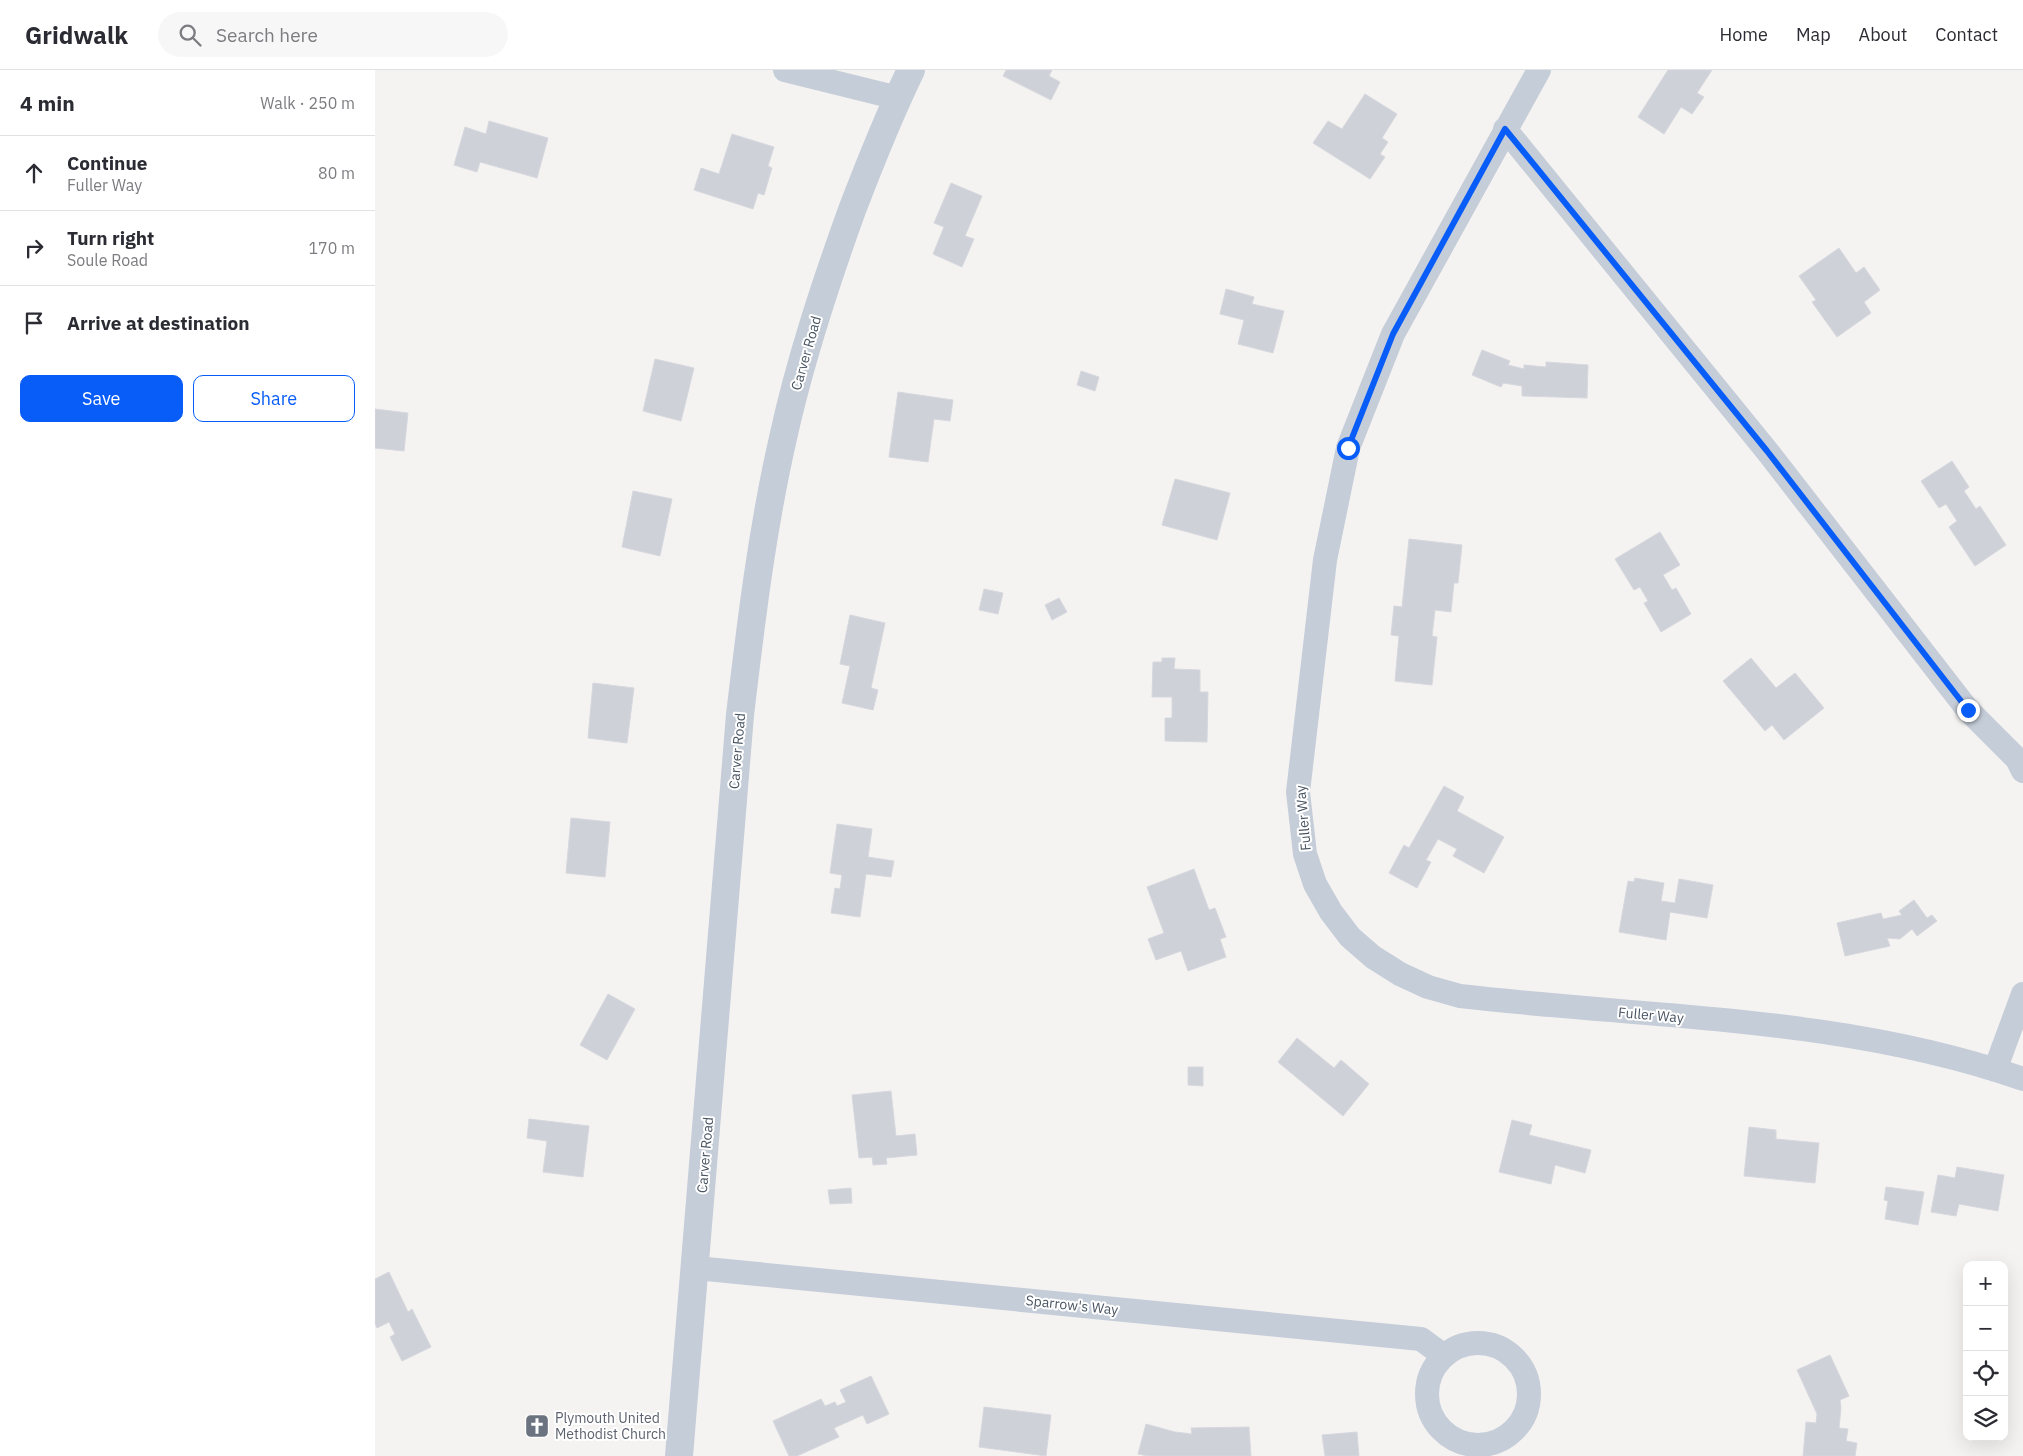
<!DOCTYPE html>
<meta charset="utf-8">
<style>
body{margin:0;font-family:"IBM Plex Sans",sans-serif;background:#f7f7f7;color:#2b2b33}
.controls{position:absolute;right:15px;bottom:15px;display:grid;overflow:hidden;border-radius:10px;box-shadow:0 5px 20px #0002}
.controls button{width:45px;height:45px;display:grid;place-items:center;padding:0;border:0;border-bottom:1px solid #e1e1e2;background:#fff;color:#2b2b33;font:25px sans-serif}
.stop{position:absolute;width:15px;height:15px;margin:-11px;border:4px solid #085df9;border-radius:50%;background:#fff}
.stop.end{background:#085df9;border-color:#fff;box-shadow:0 1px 5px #0008}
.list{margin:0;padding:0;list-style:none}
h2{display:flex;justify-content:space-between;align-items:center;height:65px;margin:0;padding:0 20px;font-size:21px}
h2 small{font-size:16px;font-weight:400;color:#7c7c81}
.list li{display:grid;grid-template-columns:32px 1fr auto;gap:15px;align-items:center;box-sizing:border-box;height:75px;padding:0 20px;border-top:1px solid #e1e1e2}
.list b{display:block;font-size:19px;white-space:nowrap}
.list p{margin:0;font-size:16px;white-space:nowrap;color:#7c7c81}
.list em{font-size:16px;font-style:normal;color:#7c7c81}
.actions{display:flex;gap:10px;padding:15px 20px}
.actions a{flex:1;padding:11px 0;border:1px solid #085df9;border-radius:10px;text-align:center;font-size:18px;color:#085df9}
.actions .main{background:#085df9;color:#fff}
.icon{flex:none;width:28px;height:28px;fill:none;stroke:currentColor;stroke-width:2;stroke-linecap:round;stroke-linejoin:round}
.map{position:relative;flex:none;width:1648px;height:1386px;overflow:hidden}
header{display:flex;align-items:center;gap:30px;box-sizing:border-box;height:70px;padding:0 25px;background:#fff;border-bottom:1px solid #e1e1e2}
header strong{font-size:24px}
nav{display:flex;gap:28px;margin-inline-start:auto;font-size:18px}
.search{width:350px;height:45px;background:#f7f7f7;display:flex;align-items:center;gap:12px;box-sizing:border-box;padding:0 18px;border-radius:28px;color:#7c7c81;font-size:19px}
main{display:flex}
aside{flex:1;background:#fff}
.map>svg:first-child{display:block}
.building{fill:#ced1d8;stroke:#d6d8de}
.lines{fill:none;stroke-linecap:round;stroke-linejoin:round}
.minor{stroke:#c5cdd8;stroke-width:24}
.tertiary{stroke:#c5cdd8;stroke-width:28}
.route{stroke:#085df9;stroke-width:6}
.labels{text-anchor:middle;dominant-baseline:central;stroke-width:4;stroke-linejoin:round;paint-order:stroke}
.street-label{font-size:14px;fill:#485462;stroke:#fff}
.worship-label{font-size:14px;fill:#5b616d;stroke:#fff;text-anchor:start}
</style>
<header>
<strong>Gridwalk</strong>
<div class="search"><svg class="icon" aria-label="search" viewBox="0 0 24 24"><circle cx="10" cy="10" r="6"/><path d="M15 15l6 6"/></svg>Search here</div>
<nav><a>Home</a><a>Map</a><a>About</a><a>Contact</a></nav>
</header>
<main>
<aside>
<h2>4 min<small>Walk · 250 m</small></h2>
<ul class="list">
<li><svg class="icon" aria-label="ahead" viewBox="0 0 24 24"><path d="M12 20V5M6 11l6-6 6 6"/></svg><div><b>Continue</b><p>Fuller Way</p></div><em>80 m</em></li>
<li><svg class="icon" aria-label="right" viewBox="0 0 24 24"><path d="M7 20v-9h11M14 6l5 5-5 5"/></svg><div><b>Turn right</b><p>Soule Road</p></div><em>170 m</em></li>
<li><svg class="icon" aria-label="arrive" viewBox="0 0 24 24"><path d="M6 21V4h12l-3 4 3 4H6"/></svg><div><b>Arrive at destination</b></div></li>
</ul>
<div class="actions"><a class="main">Save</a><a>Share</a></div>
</aside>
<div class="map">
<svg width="1648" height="1386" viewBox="0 0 1648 1386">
<rect width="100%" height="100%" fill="#f5f3f2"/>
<path class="building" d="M631,0H677L674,6L685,12L676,30L628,6Z
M1293,0H1337L1322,23L1329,27L1317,44L1306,37L1289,64L1263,47Z
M990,24L1022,44L1007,68L1013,72L1005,84L1010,87L995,109L938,73L953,51L967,59Z
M114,51L173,68L162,108L105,92L102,102L79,95L90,57L111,64Z
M357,64L399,77L393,96L397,98L389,125L383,123L378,139L319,120L326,98L344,104Z
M576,113L607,126L590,166L599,169L587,197L558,184L569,157L559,153Z
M1464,178L1481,203L1489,197L1505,220L1489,232L1496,243L1462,267L1437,232L1441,230L1424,206Z
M851,219L879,227L877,234L909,241L898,283L863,274L869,250L845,244Z
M1107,280L1135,291L1133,295L1149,299V295L1171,297V292L1213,295L1212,328L1147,326V316L1128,313L1126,317L1097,305Z
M280,289L319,298L306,351L268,341Z
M706,301L724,307L720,321L702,315Z
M523,322L578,330L575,351L559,349L553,392L514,387Z
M0,339L33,343L29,381L0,378Z
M1577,391L1594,417L1589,421L1601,439L1605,436L1631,475L1600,496L1574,457L1582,451L1571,434L1564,438L1546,411Z
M800,409L855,423L842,470L787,455Z
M258,421L297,429L285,486L247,477Z
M1285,462L1305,495L1288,505L1297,520L1301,518L1316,544L1286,562L1269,533L1273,531L1265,517L1259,520L1240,489Z
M1034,469L1087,475L1083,513H1079L1076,542L1060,540L1057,566L1062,567L1057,615L1020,611L1024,566L1016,565L1019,536L1027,537Z
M609,519L628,523L623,544L604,540Z
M684,528L692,542L677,550L670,535Z
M475,545L510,553L496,618L503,620L498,640L467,633L475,596L465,594Z
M787,588H800L799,599L825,600V622H833L832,672L790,671V648H797V627H777L778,592H787Z
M1376,588L1401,618L1420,603L1449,638L1409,670L1397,655L1390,661L1348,611Z
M218,613L259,618L252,673L213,668Z
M1069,716L1089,727L1082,741L1129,767L1109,803L1078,786L1082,779L1063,769L1051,790L1056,792L1042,818L1014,803L1029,775L1034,778Z
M196,748L235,752L230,807L191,803Z
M462,754L497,759L493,787L519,791L516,807L491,804L485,847L456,843L460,818L465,819L467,805L455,803Z
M819,799L834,840L840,838L851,867L845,869L851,887L813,901L806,881L781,890L773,869L789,863L772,817Z
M1260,808L1289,813L1286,831L1300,833L1304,809L1338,815L1332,848L1295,842L1291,870L1244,862L1253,811L1259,812Z
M1539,830L1552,848L1557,845L1562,851L1542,866L1537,859L1525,869L1512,868L1515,876L1470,886L1462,853L1506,843L1508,849L1527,845L1524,841Z
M233,924L260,939L232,990L205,975Z
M922,968L959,998L966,990L994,1014L968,1046L903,992Z
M813,997H828V1016L813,1015Z
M516,1021L521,1066L540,1064L542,1085L511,1088L512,1094L498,1095L497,1087L484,1088L477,1025Z
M154,1049L214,1056L208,1107L168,1102L172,1071L152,1068Z
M1137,1050L1157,1055L1154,1065L1216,1080L1210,1103L1180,1095L1176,1114L1124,1102Z
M1374,1057L1401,1060V1069L1444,1073L1440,1113L1369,1106Z
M1582,1097L1629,1105L1623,1141L1584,1134L1581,1146L1556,1142L1563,1105L1580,1108Z
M1511,1117L1549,1122L1543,1155L1510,1149L1513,1131L1509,1130Z
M476,1118L477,1133L455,1134L453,1120Z
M14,1202L33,1242L37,1239L56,1277L27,1291L15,1267L20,1264L14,1252L2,1258L0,1254V1209Z
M1455,1285L1474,1326L1465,1330L1466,1338L1464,1358L1473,1359L1471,1371L1482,1373L1480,1386H1428L1431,1352L1441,1353L1442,1344L1422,1300Z
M496,1306L514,1344L492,1354L488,1345L459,1358L464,1367L422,1386H414L398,1351L446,1329L450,1336L460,1332L462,1336L471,1332L465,1320Z
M609,1337L676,1345L671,1386L604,1377Z
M771,1354L800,1362L817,1364L816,1358L874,1357L876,1386H773L763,1384Z
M982,1362L984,1386H950L947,1365Z"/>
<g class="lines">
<path class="minor" d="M410,0L523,28
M1164,0L1018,264L973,378L950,490L923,722L930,784L940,814L956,842L975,867L998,887L1025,904L1053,917L1085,926C1273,948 1468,946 1648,1009
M1130,59L1392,381L1593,640L1642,689L1648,701
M1620,1000L1648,924
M321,1198L1046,1269L1069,1286
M1052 1324a51 51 0 1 1 102 0a51 51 0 1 1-102 0Z"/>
<path class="tertiary" d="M304,1386L365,645C376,552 387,460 408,368C425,290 450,215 477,140C495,93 514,45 536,0"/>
</g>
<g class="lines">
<path class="route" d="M973,378L1018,264L1130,59L1392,381L1593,640"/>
</g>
<defs>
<symbol id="church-square" viewBox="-11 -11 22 22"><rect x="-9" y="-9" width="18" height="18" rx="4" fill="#6b7280" stroke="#fff"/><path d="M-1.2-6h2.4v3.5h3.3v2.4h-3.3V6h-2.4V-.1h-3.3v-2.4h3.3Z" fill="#fff"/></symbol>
</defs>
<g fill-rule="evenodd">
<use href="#church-square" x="148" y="1342" width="28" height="28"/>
</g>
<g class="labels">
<g class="street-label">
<text transform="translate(431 283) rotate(-74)">Carver Road</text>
<text transform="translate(362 681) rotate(-85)">Carver Road</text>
<text transform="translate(928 748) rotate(-95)">Fuller Way</text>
<text transform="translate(1276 945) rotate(5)">Fuller Way</text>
<text transform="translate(330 1085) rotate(-85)">Carver Road</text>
<text transform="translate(697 1235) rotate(6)">Sparrow's Way</text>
</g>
<g class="worship-label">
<text x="180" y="1348">Plymouth United<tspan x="180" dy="16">Methodist Church</tspan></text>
</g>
</g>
</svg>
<div class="controls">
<button>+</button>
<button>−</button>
<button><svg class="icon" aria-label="locate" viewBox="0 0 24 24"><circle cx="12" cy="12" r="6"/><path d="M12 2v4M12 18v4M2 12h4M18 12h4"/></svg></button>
<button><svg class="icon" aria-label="layers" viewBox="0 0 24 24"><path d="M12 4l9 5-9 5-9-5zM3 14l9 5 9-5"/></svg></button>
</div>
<div class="stop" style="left:973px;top:378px"></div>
<div class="stop end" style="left:1593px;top:640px"></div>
</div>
</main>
